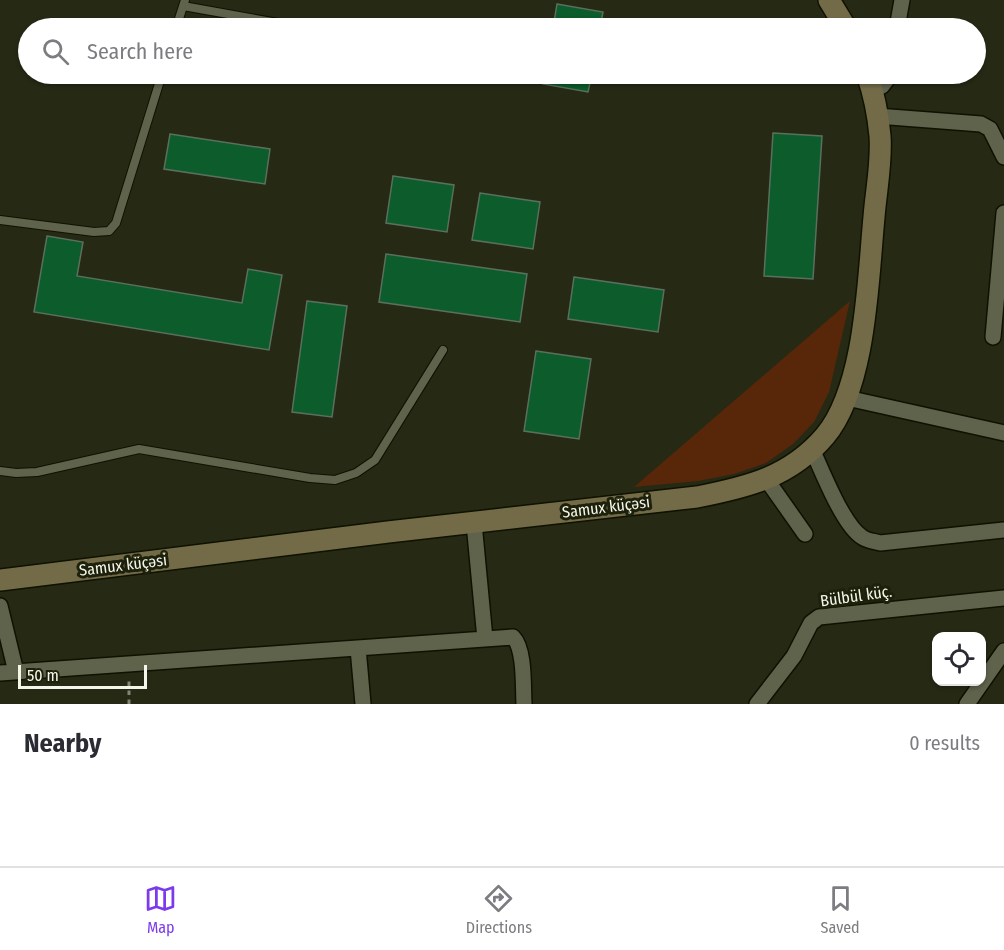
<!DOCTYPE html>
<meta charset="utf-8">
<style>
body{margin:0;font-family:"Fira Sans Condensed",sans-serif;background:#f7f7f7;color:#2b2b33}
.controls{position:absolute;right:18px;bottom:18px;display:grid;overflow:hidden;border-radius:12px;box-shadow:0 2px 4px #0004}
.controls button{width:54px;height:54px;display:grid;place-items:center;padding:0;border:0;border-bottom:2px solid #e1e1e2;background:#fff;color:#2b2b33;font:30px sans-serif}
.scale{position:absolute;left:18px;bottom:15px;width:129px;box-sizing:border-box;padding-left:6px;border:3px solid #f4f6e9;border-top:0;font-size:16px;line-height:21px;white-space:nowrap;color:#f4f6e9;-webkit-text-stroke:4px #1d200b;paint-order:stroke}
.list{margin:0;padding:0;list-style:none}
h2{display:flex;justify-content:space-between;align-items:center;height:78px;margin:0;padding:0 24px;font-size:26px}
h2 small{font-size:20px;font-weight:400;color:#7c7c81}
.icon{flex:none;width:33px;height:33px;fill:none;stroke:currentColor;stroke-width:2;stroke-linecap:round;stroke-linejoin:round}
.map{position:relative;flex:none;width:1004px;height:704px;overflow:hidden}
.search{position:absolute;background:#fff;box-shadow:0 2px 4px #0004;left:18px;right:18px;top:18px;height:66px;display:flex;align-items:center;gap:15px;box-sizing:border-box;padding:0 21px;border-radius:33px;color:#7c7c81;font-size:22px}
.sheet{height:162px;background:#fff}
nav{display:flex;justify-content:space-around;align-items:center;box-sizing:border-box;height:84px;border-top:2px solid #e1e1e2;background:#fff;font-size:16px;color:#7c7c81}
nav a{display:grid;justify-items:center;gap:3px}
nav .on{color:#7c3aed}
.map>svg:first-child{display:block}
.green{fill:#58270a}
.building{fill:#0c5d2b;stroke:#5b6f5e;stroke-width:1.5}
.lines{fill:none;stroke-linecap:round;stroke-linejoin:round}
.lane-casing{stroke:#0f1201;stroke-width:10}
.street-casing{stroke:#0f1201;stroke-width:18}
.secondary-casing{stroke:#0f1201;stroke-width:24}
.path{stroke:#828573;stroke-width:3;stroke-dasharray:4.5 4.5;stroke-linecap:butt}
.lane{stroke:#5f634c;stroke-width:8}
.street{stroke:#5f634c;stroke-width:15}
.secondary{stroke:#736b48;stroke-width:21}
.labels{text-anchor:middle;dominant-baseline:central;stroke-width:6;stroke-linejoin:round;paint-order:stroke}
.street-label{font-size:16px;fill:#f4f6e9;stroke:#1d200b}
</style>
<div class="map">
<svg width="1004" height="704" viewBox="0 0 1004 704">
<rect width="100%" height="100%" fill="#262914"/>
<path class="green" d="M850,301L829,392L814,422L793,444L766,463L734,474L698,481L634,487Z"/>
<path class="building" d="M557,4L603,12L600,28H553Z
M545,74H592L588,92L543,84Z
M773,133L822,136L813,279L764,276Z
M170,134L270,149L265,184L164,169Z
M393,176L454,185L447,232L386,223Z
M480,193L540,202L533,249L472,240Z
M47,236L83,242L77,276L242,303L248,269L282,275L269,350L34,312Z
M386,254L527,274L520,322L379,302Z
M574,277L664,290L658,332L568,319Z
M307,301L347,306L332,417L292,412Z
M536,351L591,359L579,439L524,431Z"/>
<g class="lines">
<defs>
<path id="lane" d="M183,6L306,28
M176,28L185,0
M0,220L94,232L109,231L116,223L162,74
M0,471L16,473L37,472L139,449L310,478L335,480L356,473L375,460L443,350"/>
<path id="street" d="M897,28L902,0
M873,91L882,86L891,74
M877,116L981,124L990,129L1004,157
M993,337L1004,213
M847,398L1004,433
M812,449C822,471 843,525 862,537C867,541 874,541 880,543L1004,530
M767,480L805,534
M474,523L485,639
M0,606L16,672
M358,648L363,704
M0,673L513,637C525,649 523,686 524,704
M757,704L794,656L811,623L819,617L1004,598
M967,704L1004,651"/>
<path id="secondary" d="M829,0L846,28
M0,580L388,532L697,497C748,487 790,477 825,436C866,387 868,279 874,217C876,191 882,162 880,136C878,114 874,94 867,74"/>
</defs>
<use href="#lane" class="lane-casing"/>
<use href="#street" class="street-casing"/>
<use href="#secondary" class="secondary-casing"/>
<path class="path" d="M129,704V678"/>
<use href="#lane" class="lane"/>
<use href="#street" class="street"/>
<use href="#secondary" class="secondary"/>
</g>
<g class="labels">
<g class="street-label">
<text transform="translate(606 507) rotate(-7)">Samux küçəsi</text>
<text transform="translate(123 565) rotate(-7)">Samux küçəsi</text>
<text transform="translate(856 596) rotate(-8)">Bülbül küç.</text>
</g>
</g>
</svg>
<div class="controls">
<button><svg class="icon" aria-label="locate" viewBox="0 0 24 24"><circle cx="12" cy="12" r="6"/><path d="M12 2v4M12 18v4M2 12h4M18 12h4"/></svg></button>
</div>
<div class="scale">50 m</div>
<div class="search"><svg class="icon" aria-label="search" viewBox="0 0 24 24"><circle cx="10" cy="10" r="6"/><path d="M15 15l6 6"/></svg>Search here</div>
</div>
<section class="sheet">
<h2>Nearby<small>0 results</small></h2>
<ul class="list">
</ul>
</section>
<nav>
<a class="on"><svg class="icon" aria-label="map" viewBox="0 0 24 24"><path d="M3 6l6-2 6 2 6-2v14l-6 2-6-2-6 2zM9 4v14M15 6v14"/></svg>Map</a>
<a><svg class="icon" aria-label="directions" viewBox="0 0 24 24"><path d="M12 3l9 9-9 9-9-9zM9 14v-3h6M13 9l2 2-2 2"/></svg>Directions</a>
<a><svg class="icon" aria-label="saved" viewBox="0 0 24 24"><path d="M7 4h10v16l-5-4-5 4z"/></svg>Saved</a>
</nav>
